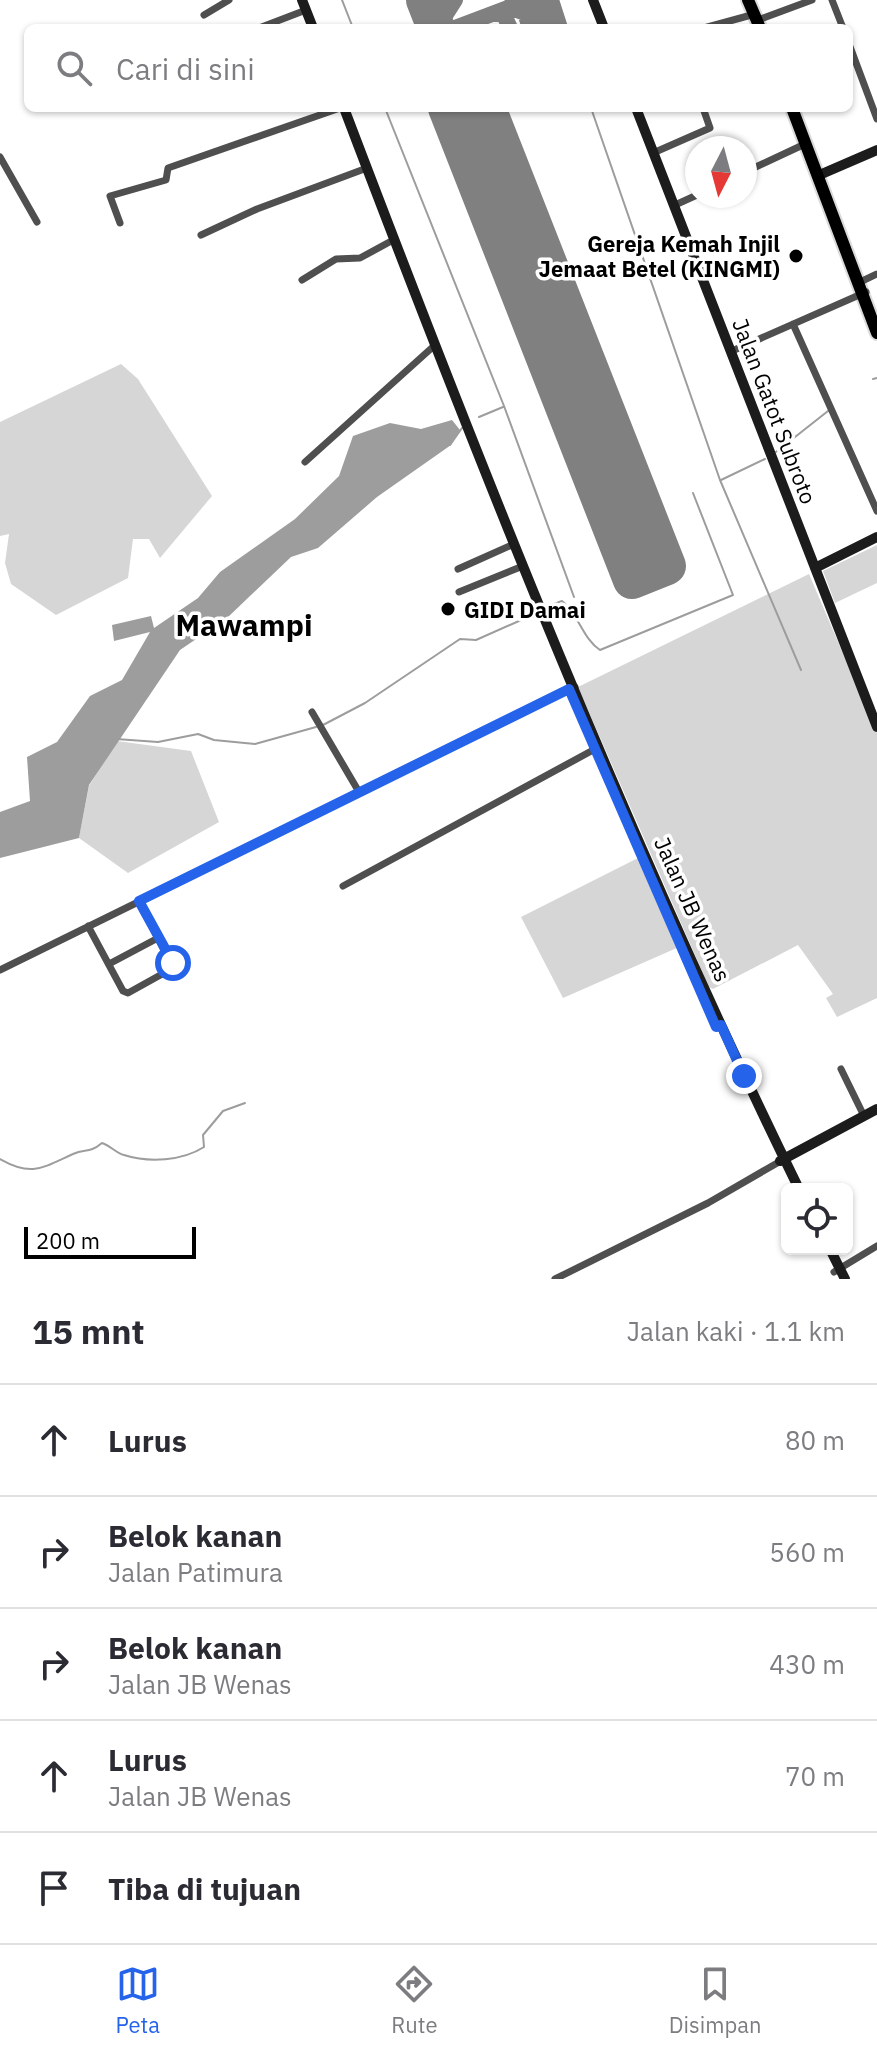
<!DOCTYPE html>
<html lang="id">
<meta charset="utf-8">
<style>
body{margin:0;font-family:"IBM Plex Sans",sans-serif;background:#f2f2f3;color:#2b2b33}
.controls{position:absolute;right:24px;bottom:24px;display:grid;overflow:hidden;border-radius:12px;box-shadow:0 2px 6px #0004}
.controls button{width:72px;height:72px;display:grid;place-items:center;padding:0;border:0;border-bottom:2px solid #e1e1e2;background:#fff;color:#2b2b33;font:40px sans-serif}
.compass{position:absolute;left:685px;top:136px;width:72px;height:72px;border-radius:50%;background:#fff;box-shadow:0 2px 6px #0004;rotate:186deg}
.scale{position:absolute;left:24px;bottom:20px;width:172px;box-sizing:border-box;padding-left:8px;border:4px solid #000;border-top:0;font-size:22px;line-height:28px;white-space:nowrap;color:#000;-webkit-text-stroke:6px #fff;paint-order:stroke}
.stop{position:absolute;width:24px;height:24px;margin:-18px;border:6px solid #2563eb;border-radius:50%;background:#fff}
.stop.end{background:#2563eb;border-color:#fff;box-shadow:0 2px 8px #0008}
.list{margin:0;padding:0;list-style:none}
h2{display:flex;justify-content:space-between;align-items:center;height:104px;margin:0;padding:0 32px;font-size:34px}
h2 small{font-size:26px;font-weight:400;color:#7c7c81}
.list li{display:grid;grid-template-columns:52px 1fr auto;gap:24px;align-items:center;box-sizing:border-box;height:112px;padding:0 32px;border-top:2px solid #e1e1e2}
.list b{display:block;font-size:30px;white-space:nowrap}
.list p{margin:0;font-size:26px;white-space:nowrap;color:#7c7c81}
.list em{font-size:26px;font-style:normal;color:#7c7c81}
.icon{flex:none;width:44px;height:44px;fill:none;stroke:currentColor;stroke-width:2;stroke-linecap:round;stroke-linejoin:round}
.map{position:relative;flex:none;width:877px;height:1279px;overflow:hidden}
.search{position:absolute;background:#fff;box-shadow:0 2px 6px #0004;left:24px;right:24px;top:24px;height:88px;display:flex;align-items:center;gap:20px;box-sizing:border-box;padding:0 28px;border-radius:12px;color:#7c7c81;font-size:30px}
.sheet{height:664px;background:#fff}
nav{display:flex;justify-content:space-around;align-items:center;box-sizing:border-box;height:112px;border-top:2px solid #e1e1e2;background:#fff;font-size:22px;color:#7c7c81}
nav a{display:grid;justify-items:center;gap:4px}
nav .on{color:#2563eb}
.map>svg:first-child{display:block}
.green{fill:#d6d6d6}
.water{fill:#9d9d9d}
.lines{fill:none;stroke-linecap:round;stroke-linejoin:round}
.stream{stroke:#9d9d9d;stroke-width:2}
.taxiway{stroke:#808080;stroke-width:16}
.runway{stroke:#808080;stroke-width:38}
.highway-casing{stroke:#dbdbdb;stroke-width:16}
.street{stroke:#4f4f4f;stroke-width:7}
.secondary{stroke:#1c1c1c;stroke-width:10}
.highway{stroke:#000;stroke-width:12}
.route{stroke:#2563eb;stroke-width:10}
.poi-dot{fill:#000;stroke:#fff;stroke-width:3}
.labels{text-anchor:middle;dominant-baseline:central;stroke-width:7;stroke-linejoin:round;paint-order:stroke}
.poi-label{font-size:22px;font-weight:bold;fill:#000;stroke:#fff;text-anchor:end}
.street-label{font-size:22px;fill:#000;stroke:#fff}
.district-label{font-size:30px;font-weight:bold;fill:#000;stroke:#fff}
</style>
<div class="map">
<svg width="877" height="1279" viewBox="0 0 877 1279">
<rect width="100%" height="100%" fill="#fff"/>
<path class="green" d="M121,364L138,379L212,496L160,558L149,539H133L128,578L56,615L11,584L5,563L9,534L0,536V422Z
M877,545V583L835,603L823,571Z
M809,574L877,733V998L837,1017L826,998L833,994L798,945L713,989L709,987L578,687Z
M117,741L191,751L219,822L128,873L79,838L89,786Z
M640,857L679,947L563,998L521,917Z"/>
<path class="water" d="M452,420L460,430L451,445L377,497L318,548L291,557L227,618L180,650L89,785L79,838L0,858V812L30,801L27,757L57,742L90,696L122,680L150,632L114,641L112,625L151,616L154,628L198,598L220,572L295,519L339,476L353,436L390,423L421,429Z"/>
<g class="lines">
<path class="stream" d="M342,0L353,28
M385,108L504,406L574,597
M591,108L720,480L801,670
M873,379L877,378
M479,417L503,407
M450,445L462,428
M776,452L828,411
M721,480L765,459
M554,604L562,601C579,615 583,639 600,650L733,595L693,493
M323,725L365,703L460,639L476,640L537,613
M116,739L158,742L198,734L214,740L255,744L316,727
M0,1159C32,1177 42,1168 73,1154C85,1148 89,1154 102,1143C111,1146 116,1153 124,1155C149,1163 182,1161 204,1147L203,1135L223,1111L245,1103"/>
<path class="taxiway" d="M427,0L442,7L453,3
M551,0L560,28
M509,7L525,13L530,28
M495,13L504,15L510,28
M437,28L455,0
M455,28L529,0L539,5L547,28"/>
<path class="runway" d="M425,0L436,28
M447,108L632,580L667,566L487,108"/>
<defs>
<path id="highway" d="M748,0L760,28
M792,108L877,333"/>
</defs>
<use href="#highway" class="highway-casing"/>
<path class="street" d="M832,0L843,28
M204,15L229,0
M758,20L812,0
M259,28L306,10
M704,28L755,14
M849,44L877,119
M653,153L710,128L703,108
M0,157L37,222
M745,172L805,144
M675,205L697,195
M120,223L110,196L166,180L168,168L340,108
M201,235L257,209L367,168
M302,280L336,259L360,258L395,239
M858,283L877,274
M793,324L877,511
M732,351L866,292
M305,462L435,345
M458,569L514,544
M459,592L523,566
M312,712L359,792
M343,886L595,749
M88,926L123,991L128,993L173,968L139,901
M109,964L158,938
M0,970L575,687
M841,1069L864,1116
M834,1272L877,1246
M555,1279L708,1203L779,1162"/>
<path class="secondary" d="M302,0L313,28
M593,0L604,28
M344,108C483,474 627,838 799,1189
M636,108L877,727
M817,176L877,150
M815,568L877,537
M780,1161L877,1109
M830,1249L845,1279"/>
<use href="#highway" class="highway"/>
</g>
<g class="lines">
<path class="route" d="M173,963L139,901L569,689L716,1027L721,1025L744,1076"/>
</g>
<g class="poi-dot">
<circle cx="796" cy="256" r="8"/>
<circle cx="448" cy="609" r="8"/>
</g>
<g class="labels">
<g class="poi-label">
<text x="780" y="243">Gereja Kemah Injil<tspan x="780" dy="25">Jemaat Betel (KINGMI)</tspan></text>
<text x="464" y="609" text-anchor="start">GIDI Damai</text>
</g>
<g class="street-label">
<text transform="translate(775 411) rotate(69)">Jalan Gatot Subroto</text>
<text transform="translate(693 909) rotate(66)">Jalan JB Wenas</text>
</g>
<g class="district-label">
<text x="244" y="624">Mawampi</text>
</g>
</g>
</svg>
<div class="controls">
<button><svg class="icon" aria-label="locate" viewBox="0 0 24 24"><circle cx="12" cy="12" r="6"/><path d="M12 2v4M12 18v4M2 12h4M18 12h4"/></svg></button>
</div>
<svg class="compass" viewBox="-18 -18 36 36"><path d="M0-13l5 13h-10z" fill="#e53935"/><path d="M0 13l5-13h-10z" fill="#7c7c81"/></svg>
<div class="scale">200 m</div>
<div class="stop" style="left:173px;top:963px"></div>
<div class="stop end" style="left:744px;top:1076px"></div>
<div class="search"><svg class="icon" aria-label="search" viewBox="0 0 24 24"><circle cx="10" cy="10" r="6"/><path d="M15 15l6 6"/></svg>Cari di sini</div>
</div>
<section class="sheet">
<h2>15 mnt<small>Jalan kaki · 1.1 km</small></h2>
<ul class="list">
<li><svg class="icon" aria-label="ahead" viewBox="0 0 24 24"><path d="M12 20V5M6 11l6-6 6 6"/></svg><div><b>Lurus</b></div><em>80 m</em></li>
<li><svg class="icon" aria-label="right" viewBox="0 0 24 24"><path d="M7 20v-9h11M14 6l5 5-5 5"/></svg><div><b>Belok kanan</b><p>Jalan Patimura</p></div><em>560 m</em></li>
<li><svg class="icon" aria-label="right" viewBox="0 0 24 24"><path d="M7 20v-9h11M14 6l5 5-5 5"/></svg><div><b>Belok kanan</b><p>Jalan JB Wenas</p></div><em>430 m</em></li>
<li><svg class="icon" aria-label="ahead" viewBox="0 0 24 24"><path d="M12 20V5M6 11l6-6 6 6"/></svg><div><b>Lurus</b><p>Jalan JB Wenas</p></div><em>70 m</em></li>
<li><svg class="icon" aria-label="arrive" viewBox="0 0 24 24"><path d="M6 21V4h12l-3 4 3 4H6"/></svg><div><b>Tiba di tujuan</b></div></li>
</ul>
</section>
<nav>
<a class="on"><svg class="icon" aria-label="map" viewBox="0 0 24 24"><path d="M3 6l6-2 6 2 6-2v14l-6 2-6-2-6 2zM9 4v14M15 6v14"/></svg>Peta</a>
<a><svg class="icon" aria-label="directions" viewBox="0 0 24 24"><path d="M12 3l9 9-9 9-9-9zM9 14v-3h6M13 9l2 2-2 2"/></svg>Rute</a>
<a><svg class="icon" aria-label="saved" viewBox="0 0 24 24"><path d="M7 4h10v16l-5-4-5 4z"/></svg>Disimpan</a>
</nav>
